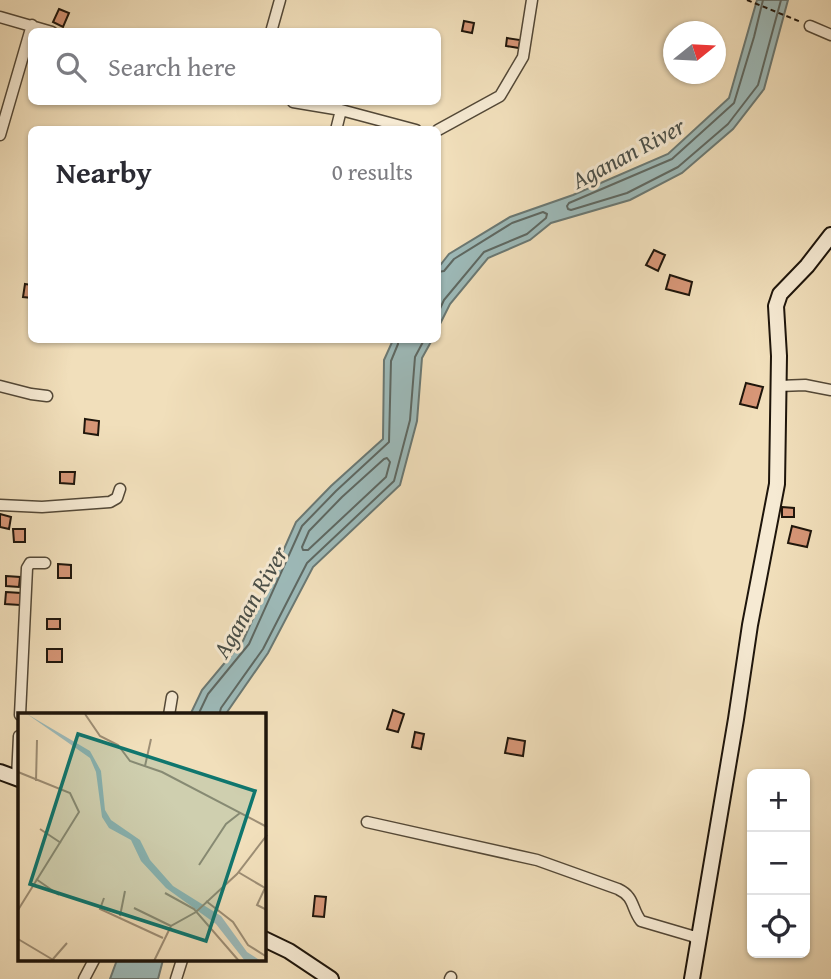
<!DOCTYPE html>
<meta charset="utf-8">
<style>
body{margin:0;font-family:"Gentium Book Plus",serif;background:#f2f2f3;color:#2b2b33}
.controls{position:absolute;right:21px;bottom:21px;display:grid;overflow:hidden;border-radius:10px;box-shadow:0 2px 5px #0004}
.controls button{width:63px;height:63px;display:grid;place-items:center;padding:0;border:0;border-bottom:2px solid #e1e1e2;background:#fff;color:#2b2b33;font:35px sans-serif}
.compass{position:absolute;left:663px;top:21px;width:63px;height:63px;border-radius:50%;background:#fff;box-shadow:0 2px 5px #0004;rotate:72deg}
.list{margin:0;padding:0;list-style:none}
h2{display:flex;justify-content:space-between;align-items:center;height:91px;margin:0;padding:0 28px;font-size:30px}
h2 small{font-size:23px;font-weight:400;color:#7c7c81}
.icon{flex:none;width:38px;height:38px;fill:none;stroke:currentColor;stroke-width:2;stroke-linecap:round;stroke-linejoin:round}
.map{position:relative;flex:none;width:831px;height:979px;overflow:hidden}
.search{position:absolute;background:#fff;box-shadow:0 2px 5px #0004;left:28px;top:28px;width:413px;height:77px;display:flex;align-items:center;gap:18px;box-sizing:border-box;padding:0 24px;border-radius:10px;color:#7c7c81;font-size:26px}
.panel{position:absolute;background:#fff;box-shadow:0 2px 5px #0004;left:28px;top:126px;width:413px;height:217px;border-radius:10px}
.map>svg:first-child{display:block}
.water{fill:#9dbab9;stroke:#6a7873;stroke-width:2}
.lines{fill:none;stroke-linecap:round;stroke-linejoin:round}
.shore{stroke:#5e6862;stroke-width:2}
.building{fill:#d79677;stroke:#1e150b;stroke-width:2}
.street-casing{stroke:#534837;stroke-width:13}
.secondary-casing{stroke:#1e150b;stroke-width:18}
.path{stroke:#1e150b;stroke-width:2;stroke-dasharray:5 3.5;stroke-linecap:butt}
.street{stroke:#f6ead3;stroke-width:10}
.secondary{stroke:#f6ead3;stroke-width:14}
.labels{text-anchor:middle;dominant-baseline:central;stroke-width:6;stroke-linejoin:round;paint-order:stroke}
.water-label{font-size:24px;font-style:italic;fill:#4a4f48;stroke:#f6ead3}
.inset-road{fill:none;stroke:#9d8e75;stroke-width:2}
.view{fill:#0f766e;fill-opacity:0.15;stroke:#0f766e;stroke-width:3.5}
.inset-edge{fill:none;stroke:#1e150b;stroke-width:3.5}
</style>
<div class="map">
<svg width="831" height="979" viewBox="0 0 831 979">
<rect width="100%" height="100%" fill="#f1dfbb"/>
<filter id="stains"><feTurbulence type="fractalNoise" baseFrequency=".00286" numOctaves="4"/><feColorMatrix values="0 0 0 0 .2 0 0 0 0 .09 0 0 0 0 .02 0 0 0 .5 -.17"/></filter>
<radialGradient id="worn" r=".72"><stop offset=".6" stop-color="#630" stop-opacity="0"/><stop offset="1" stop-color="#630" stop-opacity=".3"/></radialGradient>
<path class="water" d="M757,0H788L764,89L733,129L682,173L630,200L551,223L530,240L488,258L450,304L438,328V268L449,254L510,217L573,195L668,154L729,98Z
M393,340H432L422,358L417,421L400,485L313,567L268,653L225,715H190L202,690L243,641L296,522L331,486L383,439L384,360Z
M117,960H163L158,979H110Z"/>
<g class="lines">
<path class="shore" d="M763,0L754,37L734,103L672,159L569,203L567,206L568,209L571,210L627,193L678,167L728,124L758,85L781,0
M438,272L444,271L454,259L512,223L543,212L547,214L546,218L527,234L484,252L444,300L438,313
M387,458L390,462L386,477L308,550H303L302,547L309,531L342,497L384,459Z
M198,715L208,694L249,644L302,526L336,491L389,442L391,361L398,344V340
M219,715L221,708L263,649L307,563L394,481L410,420L415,357L424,340"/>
</g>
<path class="building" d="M59,9L69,13L63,27L53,22Z
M464,21L474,23L472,33L462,31Z
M507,38L520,40L519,48L506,46Z
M654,250L665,255L658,271L646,265Z
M670,275L692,282L689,295L666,289Z
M25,284L32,285V298L23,297Z
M746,383L763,387L757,408L740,404Z
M85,419L99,421L98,435L84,433Z
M60,472H75L74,484L60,483Z
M782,507L794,508V517H782Z
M0,514L11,517L9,529L0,527Z
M792,526L811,531L807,547L788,543Z
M13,529H25V542H14Z
M58,564L71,565V578H58Z
M6,576L20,577L19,587L6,586Z
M6,592L21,593L20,605L5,604Z
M47,619H60V629H47Z
M47,649H62V662H47Z
M393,710L404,714L398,732L387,729Z
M415,732L424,734L421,749L412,747Z
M508,738L525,741L523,756L505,753Z
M315,896L326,897L324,917L313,916Z"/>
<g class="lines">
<defs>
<path id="street" d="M0,17L52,32
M810,26L831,35
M271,32L280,0
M293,102L341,110L416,130
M336,130L341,110
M438,130L500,96L523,57L532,0
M0,135L32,25
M0,386L31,394L47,396
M779,386L805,385L831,390
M0,505L42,507L110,502L117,498L120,489
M20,715L27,568L30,563H45
M169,715L172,697
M17,778L19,736
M367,822L537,860L618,889C635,897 631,908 641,921L692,936L699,941
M84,979L94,960
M176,979L182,960
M450,979L451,977"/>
<path id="secondary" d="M0,772L19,779
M264,939L289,951L331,979
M692,979L736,719L750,625L777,484L779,356L776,306L780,294L807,266L831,235"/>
</defs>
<use href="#street" class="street-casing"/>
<use href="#secondary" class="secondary-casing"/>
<path class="path" d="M747,0L801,22"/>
<use href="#street" class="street"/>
<use href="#secondary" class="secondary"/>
</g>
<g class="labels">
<g class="water-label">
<text transform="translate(628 153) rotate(-28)">Aganan River</text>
<text transform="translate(250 602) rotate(-60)">Aganan River</text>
</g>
</g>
<g transform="translate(18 713)">
<rect width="248" height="248" fill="#f1dfbb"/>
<path d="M9,1L72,38L83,58L87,97L93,107L122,127L132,147L155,173L203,203L229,239L243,248H227L198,211L148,175L123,148L113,127L91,115L84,104L78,59L72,45Z" fill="#9dbab9"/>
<path class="inset-road" d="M67,1L82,23L100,32L112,48L144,59L249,114M127,53L133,26M0,59L52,80L61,99L0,197M18,68L19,27M22,116L43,130M181,152L208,111L222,100M220,159L247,175L239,192L249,197M18,166L41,182M147,180L176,196L221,248M86,185L82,196L145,225M188,188L215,209L230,232L249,244M116,195L153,213M102,203L107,178M0,226L37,248M35,246L49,230M136,248L153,213L178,199L219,161L249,122"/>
<path class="view" d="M60,21L237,78L188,228L12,171Z"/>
<rect width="248" height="248" class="inset-edge"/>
</g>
<rect width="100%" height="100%" filter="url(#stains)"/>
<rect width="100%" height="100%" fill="url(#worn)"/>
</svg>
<div class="controls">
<button>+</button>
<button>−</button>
<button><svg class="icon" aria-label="locate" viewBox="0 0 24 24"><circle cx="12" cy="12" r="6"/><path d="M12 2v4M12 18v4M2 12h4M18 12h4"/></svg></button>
</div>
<svg class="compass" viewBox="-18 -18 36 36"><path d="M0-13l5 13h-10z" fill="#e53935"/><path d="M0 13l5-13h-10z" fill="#7c7c81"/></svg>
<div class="search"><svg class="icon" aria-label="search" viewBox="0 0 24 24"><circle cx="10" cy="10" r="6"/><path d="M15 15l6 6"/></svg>Search here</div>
<section class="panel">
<h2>Nearby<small>0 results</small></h2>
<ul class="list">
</ul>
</section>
</div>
